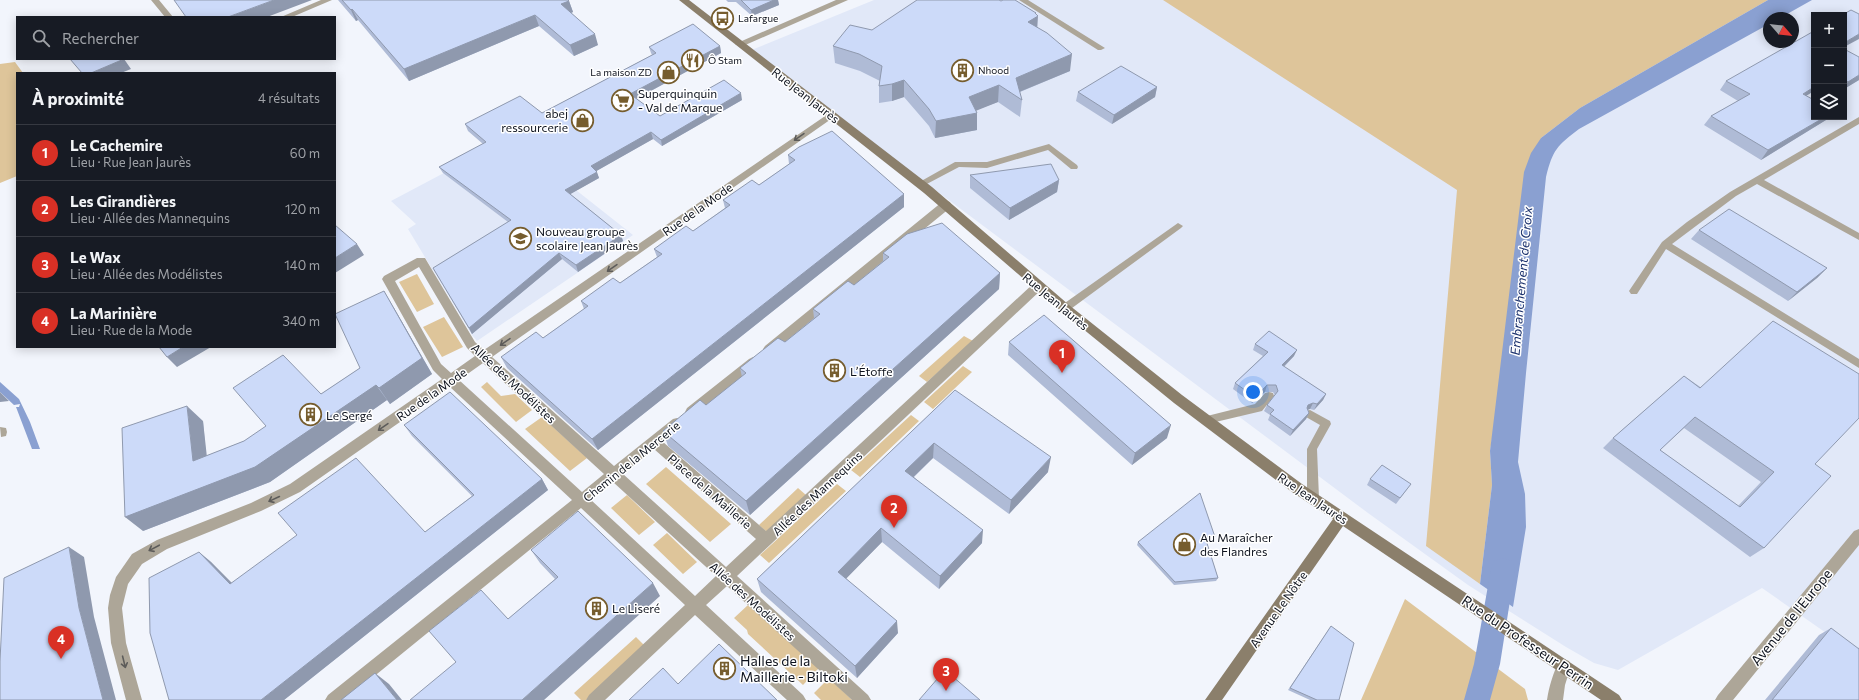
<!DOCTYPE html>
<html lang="fr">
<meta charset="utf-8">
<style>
body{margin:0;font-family:Commissioner,sans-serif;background:#20242c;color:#f1f3f6}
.controls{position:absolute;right:12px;top:12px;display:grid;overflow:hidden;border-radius:0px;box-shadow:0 2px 10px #0003}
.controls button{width:36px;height:36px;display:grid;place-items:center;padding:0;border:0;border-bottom:1px solid #363941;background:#171b24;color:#f1f3f6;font:20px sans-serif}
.compass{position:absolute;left:1763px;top:12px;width:36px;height:36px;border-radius:50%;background:#171b24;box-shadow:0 2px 10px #0003;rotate:118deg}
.you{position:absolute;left:1253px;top:392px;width:14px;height:14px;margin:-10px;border:3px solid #fff;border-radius:50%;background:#1a73e8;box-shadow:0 0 0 6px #1a73e833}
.badge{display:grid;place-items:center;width:26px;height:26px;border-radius:50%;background:#d93025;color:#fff;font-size:13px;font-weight:700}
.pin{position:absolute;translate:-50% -33px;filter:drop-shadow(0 1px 2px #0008)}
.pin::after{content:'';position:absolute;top:21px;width:14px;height:12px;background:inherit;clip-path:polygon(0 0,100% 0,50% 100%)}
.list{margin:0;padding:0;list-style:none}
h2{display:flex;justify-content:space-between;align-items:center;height:52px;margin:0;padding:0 16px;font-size:17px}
h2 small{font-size:13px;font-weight:400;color:#9ea1a6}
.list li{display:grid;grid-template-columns:26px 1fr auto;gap:12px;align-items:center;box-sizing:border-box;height:56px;padding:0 16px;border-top:1px solid #363941}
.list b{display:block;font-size:15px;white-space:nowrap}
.list p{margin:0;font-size:13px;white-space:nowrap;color:#9ea1a6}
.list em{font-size:13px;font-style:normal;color:#9ea1a6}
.icon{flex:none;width:22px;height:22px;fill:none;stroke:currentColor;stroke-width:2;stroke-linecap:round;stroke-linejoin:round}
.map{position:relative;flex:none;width:1859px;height:700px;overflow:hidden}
.search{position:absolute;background:#171b24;box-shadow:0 2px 10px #0003;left:16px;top:16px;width:320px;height:44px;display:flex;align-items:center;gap:10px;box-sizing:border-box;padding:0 14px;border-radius:0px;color:#9ea1a6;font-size:15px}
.panel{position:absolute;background:#171b24;box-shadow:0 2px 10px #0003;left:16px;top:72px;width:320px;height:276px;border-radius:0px}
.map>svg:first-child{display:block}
.built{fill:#e1e8f8;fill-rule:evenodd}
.green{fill:#dec59a}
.water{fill:#8aa0d1}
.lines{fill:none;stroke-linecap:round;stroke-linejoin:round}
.canal{fill:#8aa0d1;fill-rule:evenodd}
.lane{fill:#ada698;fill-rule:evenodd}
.street{fill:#ada698;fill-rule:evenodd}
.secondary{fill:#8b7f6b;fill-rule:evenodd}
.wall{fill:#afbbd6;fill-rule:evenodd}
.shaded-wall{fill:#8f99ae}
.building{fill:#ccdaf9;stroke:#8f99ae;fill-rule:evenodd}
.oneway{stroke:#5d5c5a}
.labels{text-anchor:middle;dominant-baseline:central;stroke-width:3;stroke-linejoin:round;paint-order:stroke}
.far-poi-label{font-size:10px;fill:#0d121d;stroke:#fff;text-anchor:start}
.poi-label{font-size:12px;fill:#0d121d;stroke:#fff;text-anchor:start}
.street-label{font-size:12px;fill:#0d121d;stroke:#fff}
.water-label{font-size:13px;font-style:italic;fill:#1d336e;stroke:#fff}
.near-street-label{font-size:14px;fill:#0d121d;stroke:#fff}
.near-poi-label{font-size:14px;fill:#0d121d;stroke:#fff;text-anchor:start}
</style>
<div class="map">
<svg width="1859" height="700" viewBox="0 0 1859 700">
<rect width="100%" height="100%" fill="#f2f5fc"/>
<path class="built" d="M874,0H1859V656L1762,588L1618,670L1594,663L1566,647L1468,585L1368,513L749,51ZM1814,15H1844V117H1814ZM1769,18H1793V42H1769Z
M510,138L633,235L477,341L472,335L408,229L416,224L391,201Z"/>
<path class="green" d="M1163,0H1768L1580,108L1541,138L1490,451L1492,485L1480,584L1426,546L1457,190Z
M15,62L23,73H17V176L0,183V64Z
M417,274L434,304L417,312L399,282Z
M444,317L463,347L442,357L423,327Z
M964,336L973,341L927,382L919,376Z
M963,366L972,372L933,409L924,402Z
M487,382L501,396L515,394L532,410L516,422L481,387Z
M911,415L919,421L860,477L851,470Z
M542,417L587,458L570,471L525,429Z
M666,467L731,524L710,542L646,484Z
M837,484L846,491L769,563L760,555Z
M798,488L806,495L767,532L759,525Z
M627,495L655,522L639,535L611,508Z
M667,533L697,562L683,574L653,545Z
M1405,599L1525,689L1528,700H1361Z
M748,605L819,668L803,685L748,634L747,630L734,618Z
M636,637L645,646L586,700H581L574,693Z
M829,678L852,700H821L814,693Z"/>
<path class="water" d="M1768,0H1812L1780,18H1769V24L1579,129C1557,146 1553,149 1546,177L1526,373L1518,462L1525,494L1526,527L1513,607L1480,584L1492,485L1490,451L1524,172L1531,153L1541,138L1580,108Z
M0,382L19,399L30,422L40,449H32L16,407H19L20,404L14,405L0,392Z"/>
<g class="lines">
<path class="canal" d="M1503,558L1512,561L1515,569L1500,664L1490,700H1464L1474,664L1491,569L1494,561Z"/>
<path class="lane" d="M151,0H159L173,17H165Z
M321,0H332L292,17H281Z
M1019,0H1028L1105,48L1101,50H1098Z
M1859,117V124L1764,180L1859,233V240L1757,184L1736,196L1672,244L1859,359V368L1666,249L1637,294H1631L1629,291L1631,288L1662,242L1687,222L1730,192Z
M1049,144L1077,165L1078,167L1077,169H1071L1048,150L987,168L959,167L923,186H917L916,184L955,162H987Z
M1178,223L1183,226L1181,228L1068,311H1062L1060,308L1062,305Z
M1269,392L1273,393L1274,396L1262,411L1207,424L1203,423L1202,420L1203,417L1255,404L1265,393Z
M1310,410L1330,421L1331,424L1317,449L1319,498L1317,501L1313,503L1309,501L1307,498V449L1320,425L1306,417L1305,414L1306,411Z"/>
<path class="street" d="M836,0H848L743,46L740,47L735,44Z
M831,112L836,115L834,117L492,357L614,466L673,419L677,418L681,419L683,423L681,427L663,442L766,531L1034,283H1042L1044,286L1042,289L737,576L868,695L871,700H852L727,586L706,605L803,695L806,700H787L695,615L605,700H586L589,695L685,605L581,508L345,700H325L328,695L572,500L450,387L300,492L261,511L167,549L142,564L128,584L122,608L126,643L142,700H126L111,643L108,608L110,595L116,577L132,554L157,540L251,503L290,484L442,379L433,370L382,279L384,276L417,258H425L475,342L484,350ZM419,267L467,348L475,356L451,373L441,364L395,281ZM483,363L604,474L582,492L459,380ZM654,449L756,539L726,567L623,474ZM613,482L716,576L695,596L591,500Z
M946,201L950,202L951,205L950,208L773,352L769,354L765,352L763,349L765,346L942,202Z
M753,357L757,359L759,362L757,365L695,416L691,417L687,416L685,412L687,408L749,359Z
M0,427L6,428L7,432L6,436L1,437Z
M1859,529V545L1733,700H1715L1718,695L1854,531Z
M1564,659L1569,661L1571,666L1565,685L1563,700H1547C1549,686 1553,674 1559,661Z"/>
<path class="secondary" d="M679,0H689L932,187L1069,305L1182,395L1302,484L1619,695L1622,700H1601L1343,526L1222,700H1205L1333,519L1292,492L1174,403L1061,311L924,193Z"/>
</g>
<path class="wall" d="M338,0H568L569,1L573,12L571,13L598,45L574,56L539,26L409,81L358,20L356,21Z
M726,0H778L779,5L752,16L736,2H728Z
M1036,14L1037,27L1070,71L1020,92L1022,100L1020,117L998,102L976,110L977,113V130L935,138L929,126L904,97L892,101L879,103V86L880,81L860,71L835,63L833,46L872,30Z
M720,46L721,53L636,99L660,116L742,100L662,146L653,139L596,171L599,178L570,194L621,235L623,241L578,272L562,259L472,334L433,268L508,222L443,173L439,167L483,144L468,131L465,124L542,113L652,55L651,53L649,47Z
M1844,49L1859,80L1844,89Z
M1726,81L1807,96L1814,117H1829L1826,120L1761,160L1704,125L1711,116L1738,101L1720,90Z
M1157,87L1155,97L1112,124L1076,101L1078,92Z
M788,155L904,194V207L598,450L507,368L501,357L543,338L584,309L581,301L620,283L657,257L654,249L693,231L725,208L723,200L759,185L789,164Z
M970,175L1059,180L1057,192L1009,220L970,188Z
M1699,230L1827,268L1817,278L1788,301L1691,239Z
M883,253L1000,273L999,289L750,515L668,446L663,431L706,405L742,377L740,368L785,342L814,318L813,309L854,285L883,261Z
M394,308L432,374L390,404L387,400L270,482L143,531L203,421L206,456L244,441L321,394L360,368Z
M1009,342L1167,438L1132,465L1008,355Z
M1255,344L1294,356L1284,367L1326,394L1323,400L1314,410L1310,409H1307L1309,413L1306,419L1290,436L1268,420L1270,415L1264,411L1267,405L1275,395L1273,392H1265L1252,403L1233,389L1235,383L1263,356L1253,350Z
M1684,376L1815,464L1764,548L1750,557L1603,448L1613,438ZM1684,428L1761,482L1738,506L1660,450Z
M955,390L1048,472L1009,514L933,458L914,477L982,543L939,589L882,542L846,578L898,633L857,678L761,592L757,579Z
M404,425L542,479L548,490L284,700L199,552L211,562L231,583L425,532L472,496L412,436Z
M1370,479L1411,484L1396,504L1367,485Z
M1215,537L1214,540H1206L1218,578L1216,581L1174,585L1137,545L1138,542Z
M531,550L660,596L508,619L555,579L540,563Z
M1831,628L1858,649L1859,647V700H1765L1819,635Z
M1329,629L1339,700H1310L1288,690Z"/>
<path class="shaded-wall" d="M274,0H312L267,17H228Z
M774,0H778L779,5L752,16L751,10Z
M569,1L573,12L564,16L561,4Z
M352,9L358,20L356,21L351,10Z
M1035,13H1036V17L1038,16L1037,32L1028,22Z
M535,15L539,26L409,81L404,69Z
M595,34L598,45L574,56L570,45Z
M1859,34V39L1844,47V43Z
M720,46L721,53L632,101L630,94Z
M1072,54L1070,71L1014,94L1016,78Z
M124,59L131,69L121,73H91Z
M1859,75V80L1844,89V86L1848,82Z
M904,80V97L892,101V84Z
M999,85L998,102L968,114L969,97Z
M1157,87L1155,97L1112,124L1114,115Z
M1814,87V91L1795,103L1803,94Z
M741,93L742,100L662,146L661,140Z
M977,113V130L935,138L936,121Z
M1825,117H1829L1826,120L1761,160L1768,150Z
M651,132L653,139L593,173L591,166Z
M597,172L599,178L567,196L565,190Z
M1059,180L1057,192L1009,220L1010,208Z
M904,194V207L598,450L592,439Z
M621,235L623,241L578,272L576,265Z
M357,244L364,255L335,273V258Z
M559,253L562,259L472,334L469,328Z
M1827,268L1817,278L1788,301L1797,292Z
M1000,273L999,289L750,515L746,501Z
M384,291L394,308L432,374L390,404L379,388Z
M183,347H211L177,367L167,357Z
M1297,350L1294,356L1279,371L1282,365Z
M376,385L387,400L270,482L143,531L125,517Z
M1267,385L1265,392L1252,403L1255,397Z
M0,392L9,401L0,402Z
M1326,394L1323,400L1314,410L1317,404Z
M1313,403L1310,409L1305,411L1308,405Z
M187,406L203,421L209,476L193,461Z
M1309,413L1306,419L1290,436L1293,430Z
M1171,425L1167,438L1132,465L1135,453Z
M934,443L933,458L905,485V471Z
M1051,457L1048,472L1009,514L1011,500Z
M542,479L548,490L284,700H261Z
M881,528L882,542L840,585L838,572Z
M983,530L982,543L939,589L940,576Z
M69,547L84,557L94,617L116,700H103L79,608Z
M199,552L211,562L242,593L230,584Z
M653,583L660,596L544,700H522Z
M897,621L898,633L857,678L855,666Z
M375,673L389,684L402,700H397Z"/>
<path class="building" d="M174,0H274L228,17H186Z
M342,0H568L569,1L561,4L595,34L570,45L535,15L404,69L352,9L351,10Z
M741,0H774L751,10Z
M917,0H999L1001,1L1003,0H1015L1036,13H1035L1038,16L1028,22L1047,33L1072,54L1016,78L1022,100L999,85L969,97L977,113L936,121L929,109L904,80L892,84L879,86L882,66L859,54L833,46L850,25L872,30Z
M1851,10L1859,14V34L1844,43V15H1842Z
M693,24L720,46L630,94L660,116L724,80L741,93L661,140L651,132L591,166L597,172L565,190L621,235L576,265L559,253L469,328L433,268L511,220L439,167L486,142L465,124L520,96L542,113L656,53L649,47Z
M1814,31V87L1803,94L1814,100V117H1825L1768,150L1711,116L1750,94L1726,81Z
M1844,49L1859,57V75L1848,82L1844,80Z
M70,59H124L91,73H82Z
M1121,66L1157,87L1114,115L1078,92Z
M832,131L904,194L592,439L501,357L536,332L543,338L588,306L581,301L613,278L620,283L662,254L654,249L686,226L693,231L730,205L723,200L752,180L759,185L795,160L788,155L799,147Z
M1051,164L1059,180L1010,208L970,175Z
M1729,209L1827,268L1797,292L1699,230Z
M942,223L1000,273L746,501L663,431L700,400L706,405L746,373L740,368L778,338L785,342L820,314L813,309L848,281L854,285L889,257L883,253L907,234Z
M335,225L357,244L335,258Z
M384,291L422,358L379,388L376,385L255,467L125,517L122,428L187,406L193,461L244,441L266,426L233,388L283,355L321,394L360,368L335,314Z
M1044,315L1171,425L1135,453L1009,342Z
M1773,321L1859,374V418L1815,464L1831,476L1764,548L1613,438L1684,376L1700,388ZM1695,417L1774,472L1740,507L1660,450Z
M1269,331L1297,350L1282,365L1326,394L1317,404L1313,403L1308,405L1307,408L1309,413L1293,430L1270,414L1274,410L1267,405L1278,391L1276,385H1267L1255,397L1235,383L1268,352L1255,344Z
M159,347H183L167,357Z
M955,390L1051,457L1011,500L934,443L905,471L983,530L940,576L881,528L838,572L897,621L855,666L757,579Z
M450,392L542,479L261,700H169L150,633L149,578L199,552L230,584L297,535L278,513L356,458L425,532L474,495L404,425Z
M1382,465L1411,484L1400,498L1370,479Z
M1200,493L1215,537H1205L1218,578L1175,582L1138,542Z
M578,511L653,583L522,700H410L456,662L429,631L481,590L508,619L558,577L531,550Z
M69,547L79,608L103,700H0V661L4,578Z
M1331,626L1354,643L1339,700H1317L1290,688Z
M1831,628L1859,649V700H1772Z
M719,644L777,700H629L663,668L678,684Z
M945,670L980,700H919Z
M375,673L397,700H341Z"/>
<defs><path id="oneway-shaft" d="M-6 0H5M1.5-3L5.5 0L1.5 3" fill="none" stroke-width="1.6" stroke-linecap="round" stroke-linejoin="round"/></defs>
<g class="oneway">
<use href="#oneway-shaft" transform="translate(799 137) rotate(145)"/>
<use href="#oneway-shaft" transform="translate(612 268) rotate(145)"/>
<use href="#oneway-shaft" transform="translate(505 342) rotate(145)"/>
<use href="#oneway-shaft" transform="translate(383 427) rotate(145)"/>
<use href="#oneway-shaft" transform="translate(274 499) rotate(155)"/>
<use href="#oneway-shaft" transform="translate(154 548) rotate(152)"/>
<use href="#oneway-shaft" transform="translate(124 662) rotate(76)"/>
</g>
<defs>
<symbol id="bus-ring" viewBox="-11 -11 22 22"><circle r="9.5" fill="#fff" stroke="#765d2e" stroke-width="1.5"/><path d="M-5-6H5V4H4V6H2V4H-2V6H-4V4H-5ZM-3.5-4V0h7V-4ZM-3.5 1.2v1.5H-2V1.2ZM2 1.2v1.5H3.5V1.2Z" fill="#765d2e"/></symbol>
<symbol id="restaurant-ring" viewBox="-11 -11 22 22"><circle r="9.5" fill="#fff" stroke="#765d2e" stroke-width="1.5"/><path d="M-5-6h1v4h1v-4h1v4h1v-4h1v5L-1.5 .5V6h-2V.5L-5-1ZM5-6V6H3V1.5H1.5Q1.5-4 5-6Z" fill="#765d2e"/></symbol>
<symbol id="building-ring" viewBox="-11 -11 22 22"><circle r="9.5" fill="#fff" stroke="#765d2e" stroke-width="1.5"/><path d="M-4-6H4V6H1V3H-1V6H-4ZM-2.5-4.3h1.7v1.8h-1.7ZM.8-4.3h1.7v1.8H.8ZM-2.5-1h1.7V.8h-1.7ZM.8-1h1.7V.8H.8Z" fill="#765d2e"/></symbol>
<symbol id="shop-ring" viewBox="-11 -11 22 22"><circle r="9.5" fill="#fff" stroke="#765d2e" stroke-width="1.5"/><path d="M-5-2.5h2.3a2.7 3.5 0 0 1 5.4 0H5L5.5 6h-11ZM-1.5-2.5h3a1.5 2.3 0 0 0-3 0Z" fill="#765d2e"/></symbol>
<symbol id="supermarket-ring" viewBox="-11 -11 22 22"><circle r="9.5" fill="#fff" stroke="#765d2e" stroke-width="1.5"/><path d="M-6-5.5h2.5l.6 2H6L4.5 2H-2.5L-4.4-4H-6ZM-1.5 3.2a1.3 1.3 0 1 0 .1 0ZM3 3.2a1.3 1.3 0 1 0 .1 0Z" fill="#765d2e"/></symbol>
<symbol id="school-ring" viewBox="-11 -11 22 22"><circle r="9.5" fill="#fff" stroke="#765d2e" stroke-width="1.5"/><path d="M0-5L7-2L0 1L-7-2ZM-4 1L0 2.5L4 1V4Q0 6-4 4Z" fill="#765d2e"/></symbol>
</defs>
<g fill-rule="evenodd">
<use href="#bus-ring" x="710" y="6" width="25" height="25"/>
<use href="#restaurant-ring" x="680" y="48" width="25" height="25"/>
<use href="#building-ring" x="950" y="58" width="25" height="25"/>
<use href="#shop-ring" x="656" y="60" width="25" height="25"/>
<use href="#supermarket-ring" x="610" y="88" width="25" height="25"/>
<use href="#shop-ring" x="570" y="108" width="25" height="25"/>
<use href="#school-ring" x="508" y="226" width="25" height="25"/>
<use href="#building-ring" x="822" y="358" width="25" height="25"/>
<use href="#building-ring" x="298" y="402" width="25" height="25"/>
<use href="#shop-ring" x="1172" y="532" width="25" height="25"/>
<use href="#building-ring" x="584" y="596" width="25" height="25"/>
<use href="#building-ring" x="712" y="656" width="25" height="25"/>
</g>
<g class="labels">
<g class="far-poi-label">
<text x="738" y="18">Lafargue</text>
<text x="708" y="60">Ô Stam</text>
<text x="978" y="70">Nhood</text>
<text x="652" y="72" text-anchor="end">La maison ZD</text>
</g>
<g class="poi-label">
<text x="638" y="93">Superquinquin<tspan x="638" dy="14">- Val de Marque</tspan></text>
<text x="568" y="113" text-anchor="end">abej<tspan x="568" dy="14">ressourcerie</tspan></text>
<text x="536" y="231">Nouveau groupe<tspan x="536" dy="14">scolaire Jean Jaurès</tspan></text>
<text x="850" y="371">L’Étoffe</text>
<text x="326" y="415">Le Sergé</text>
<text x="1200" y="537">Au Maraîcher<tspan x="1200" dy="14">des Flandres</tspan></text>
<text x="612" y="608">Le Liseré</text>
</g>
<g class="street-label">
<text transform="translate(806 95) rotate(38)">Rue Jean Jaurès</text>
<text transform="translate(697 209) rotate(-35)">Rue de la Mode</text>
<text transform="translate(1056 301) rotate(40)">Rue Jean Jaurès</text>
<text transform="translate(514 383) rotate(43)">Allée des Modélistes</text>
<text transform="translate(431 394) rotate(-35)">Rue de la Mode</text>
<text transform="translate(631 461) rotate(-39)">Chemin de la Mercerie</text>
<text transform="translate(710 491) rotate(41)">Place de la Maillerie</text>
<text transform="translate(817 493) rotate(-43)">Allée des Mannequins</text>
<text transform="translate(1313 498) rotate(34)">Rue Jean Jaurès</text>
<text transform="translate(753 601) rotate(42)">Allée des Modélistes</text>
<text transform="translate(1278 609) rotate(-55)">Avenue Le Nôtre</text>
</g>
<g class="water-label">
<text transform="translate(1521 281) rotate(-85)">Embranchement de Croix</text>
</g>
<g class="near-street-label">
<text transform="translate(1791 617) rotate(-51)">Avenue de l'Europe</text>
<text transform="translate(1528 642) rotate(34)">Rue du Professeur Perrin</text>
</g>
<g class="near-poi-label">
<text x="740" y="660">Halles de la<tspan x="740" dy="16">Maillerie - Biltoki</tspan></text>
</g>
</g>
</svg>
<div class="controls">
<button>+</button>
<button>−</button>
<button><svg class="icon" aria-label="layers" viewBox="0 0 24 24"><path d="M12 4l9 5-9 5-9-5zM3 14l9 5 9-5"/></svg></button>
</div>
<svg class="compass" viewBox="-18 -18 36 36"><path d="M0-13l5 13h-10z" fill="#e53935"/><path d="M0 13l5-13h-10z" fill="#9ea1a6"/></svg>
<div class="you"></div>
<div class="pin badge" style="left:1062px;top:373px">1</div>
<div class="pin badge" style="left:894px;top:528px">2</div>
<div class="pin badge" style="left:946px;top:691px">3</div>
<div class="pin badge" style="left:61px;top:659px">4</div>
<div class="search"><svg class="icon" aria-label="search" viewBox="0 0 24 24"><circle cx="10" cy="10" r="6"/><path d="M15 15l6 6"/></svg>Rechercher</div>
<section class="panel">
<h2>À proximité<small>4 résultats</small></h2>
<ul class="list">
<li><span class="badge">1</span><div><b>Le Cachemire</b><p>Lieu · Rue Jean Jaurès</p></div><em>60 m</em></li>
<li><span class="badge">2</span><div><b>Les Girandières</b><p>Lieu · Allée des Mannequins</p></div><em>120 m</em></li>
<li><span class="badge">3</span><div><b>Le Wax</b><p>Lieu · Allée des Modélistes</p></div><em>140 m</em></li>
<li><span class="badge">4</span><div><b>La Marinière</b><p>Lieu · Rue de la Mode</p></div><em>340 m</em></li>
</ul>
</section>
</div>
